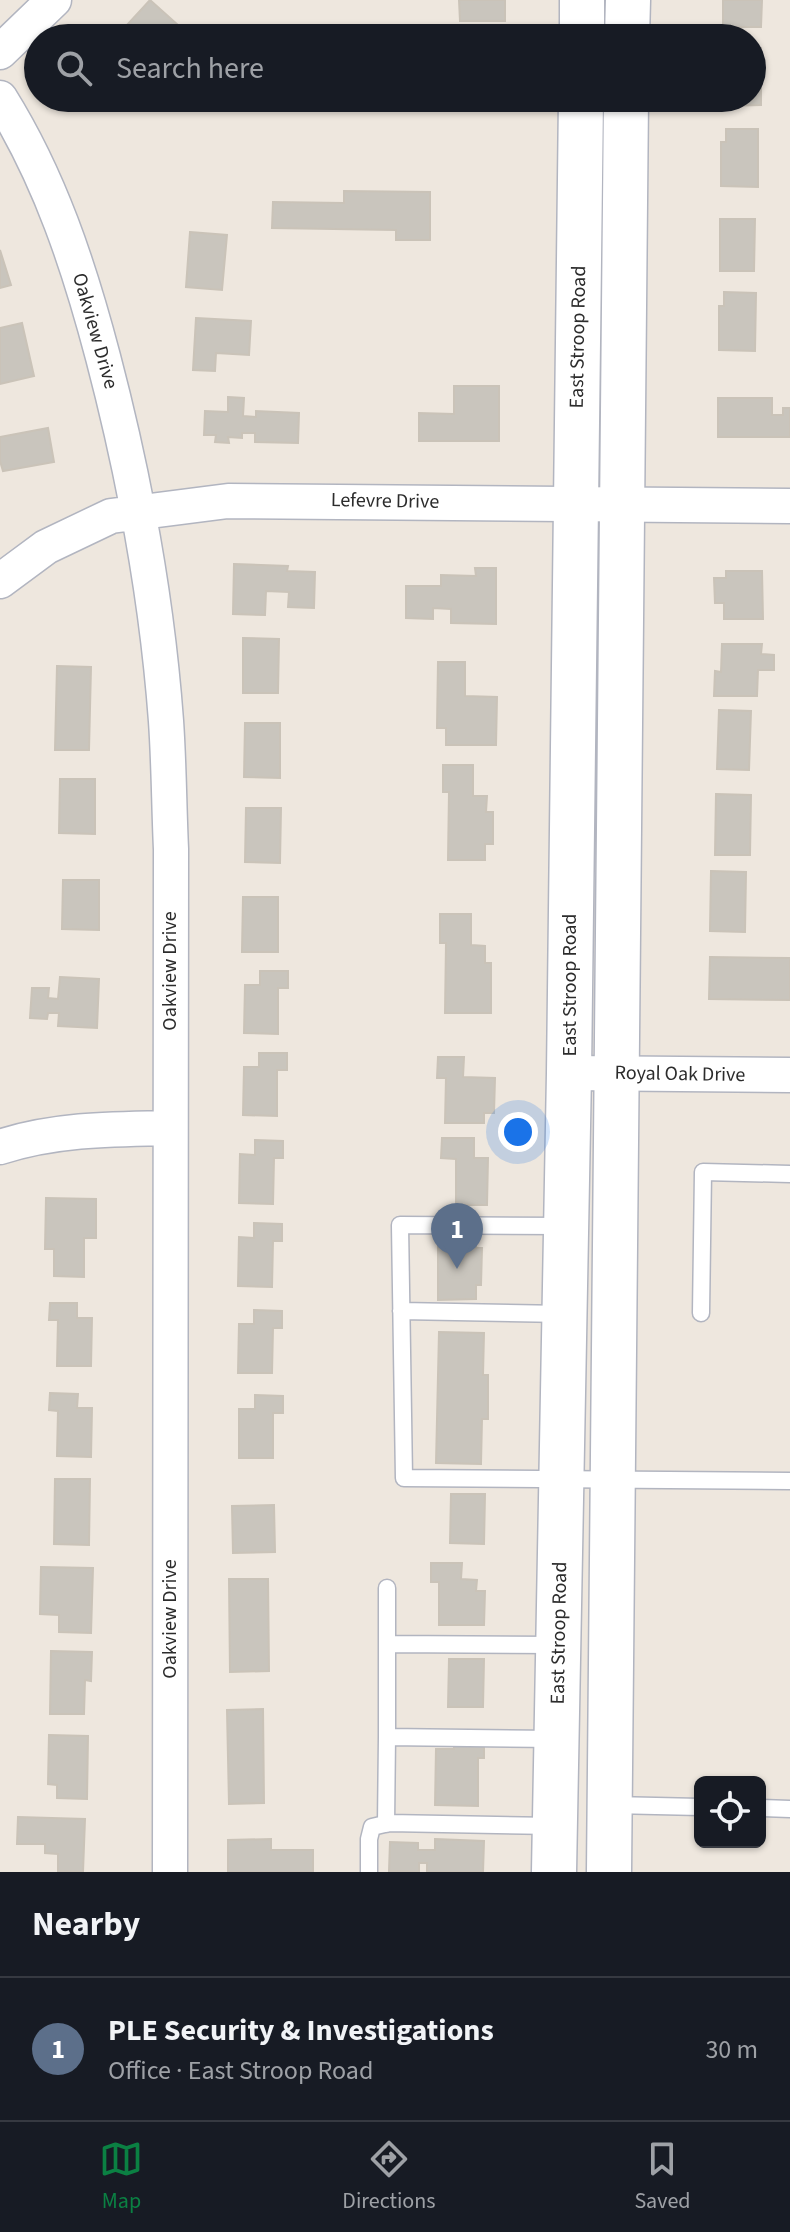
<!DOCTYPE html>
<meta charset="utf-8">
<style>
body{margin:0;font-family:"Source Sans 3",sans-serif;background:#20242c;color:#f1f3f6}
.controls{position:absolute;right:24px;bottom:24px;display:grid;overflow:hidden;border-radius:12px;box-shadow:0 2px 6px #0004}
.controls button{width:72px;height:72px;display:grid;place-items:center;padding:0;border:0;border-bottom:2px solid #363941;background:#171b24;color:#f1f3f6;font:40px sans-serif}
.you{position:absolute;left:518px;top:1132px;width:28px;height:28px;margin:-20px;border:6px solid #fff;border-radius:50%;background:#1a73e8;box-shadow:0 0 0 12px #1a73e833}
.badge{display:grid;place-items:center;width:52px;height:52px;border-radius:50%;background:#0b8043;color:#fff;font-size:26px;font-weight:700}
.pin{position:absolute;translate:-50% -66px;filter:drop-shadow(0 2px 4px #0008)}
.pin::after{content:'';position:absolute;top:42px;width:28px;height:24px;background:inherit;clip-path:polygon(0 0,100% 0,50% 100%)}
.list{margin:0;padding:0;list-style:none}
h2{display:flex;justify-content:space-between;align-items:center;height:104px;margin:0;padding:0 32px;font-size:34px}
h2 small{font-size:26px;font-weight:400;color:#9ea1a6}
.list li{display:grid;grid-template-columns:52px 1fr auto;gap:24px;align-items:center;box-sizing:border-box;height:144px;padding:0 32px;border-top:2px solid #363941}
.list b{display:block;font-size:30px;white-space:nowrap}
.list p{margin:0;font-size:26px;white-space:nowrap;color:#9ea1a6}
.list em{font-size:26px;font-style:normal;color:#9ea1a6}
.icon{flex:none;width:44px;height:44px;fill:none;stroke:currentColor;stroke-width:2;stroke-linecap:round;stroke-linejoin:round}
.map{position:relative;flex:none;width:790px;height:1872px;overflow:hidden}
.search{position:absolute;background:#171b24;box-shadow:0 2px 6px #0004;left:24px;right:24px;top:24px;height:88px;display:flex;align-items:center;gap:20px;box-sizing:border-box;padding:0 28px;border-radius:44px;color:#9ea1a6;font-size:30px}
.sheet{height:248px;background:#171b24}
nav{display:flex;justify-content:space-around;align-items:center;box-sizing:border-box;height:112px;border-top:2px solid #363941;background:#171b24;font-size:22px;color:#9ea1a6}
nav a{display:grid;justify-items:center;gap:4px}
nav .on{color:#0b8043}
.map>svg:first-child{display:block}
.building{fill:#c9c5bd;stroke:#cac3b8;stroke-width:2}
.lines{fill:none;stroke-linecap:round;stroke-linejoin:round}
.lane-casing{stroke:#b2b5c0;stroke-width:19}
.street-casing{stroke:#b2b5c0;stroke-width:37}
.secondary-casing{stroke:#b2b5c0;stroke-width:47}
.lane{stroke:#fff;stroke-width:16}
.street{stroke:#fff;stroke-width:34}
.secondary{stroke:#fff;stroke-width:44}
.labels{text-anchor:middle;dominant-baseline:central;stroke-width:6;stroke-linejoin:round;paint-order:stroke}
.street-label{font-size:20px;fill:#2c2c2c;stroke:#fff}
</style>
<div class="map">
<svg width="790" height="1872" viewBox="0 0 790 1872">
<rect width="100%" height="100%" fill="#eee7de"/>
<path class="building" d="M150,0L178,25L166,38H115Z
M459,0H505V21H460Z
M723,0H762L761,27H723Z
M752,48H761V105L724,106V98H752Z
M458,98H503V102H458Z
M726,129H758V187L721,186V142H726Z
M344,191L430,192V240H396V230L272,228L273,202L344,203Z
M720,219H755L754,271H720Z
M190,232L227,235L222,290L186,287Z
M0,250L11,285L0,288Z
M724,292L756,293L755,351L719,350V306H724Z
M196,318L251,321L249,355L216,353L215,371L193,370Z
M22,323L34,376L0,384V328Z
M454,386H499V441H419V413L454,414Z
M228,397L244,398L243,416L256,417V411L299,413L298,443L255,442V433H242V438L228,437L229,443L215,442L216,435H204L205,411L228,412Z
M718,398H772V415H783V408H790V437H718Z
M48,428L54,462L3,471L0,461V437Z
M234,564L288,566L287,571L315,572L314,608L288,607L289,592L266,591L265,615L233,614Z
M475,568H496V624L451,623V609L433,608V619L406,618V586H441V575L476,576Z
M726,571H762L763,619H724V603H715L714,578H726Z
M243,638L279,639L278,693H243Z
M722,644H762L761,654L774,655V670H758L757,696H714L715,671L721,672Z
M438,662H465V696L497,697L496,745H446V728H437Z
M57,666L91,667L89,750H55Z
M719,710L751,711L749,770L717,769Z
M245,723H280V778L244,777Z
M443,765H473V796H487L486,812H493V844H485V860H448L449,792H443Z
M60,779H95V834L59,833Z
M716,794L751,795L750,855H715Z
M246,808H281L280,863L245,862Z
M711,871L746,872L745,932L710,931Z
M63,880H99V930L62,929Z
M243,897H278V952H242Z
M440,914H471V945L485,946V963H491V1013H445L446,943H440Z
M710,957L790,958V1000L709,999Z
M260,971H288V988H278V1034L244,1033L245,985H260Z
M60,977L99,979L97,1028L58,1026L59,1013H48L47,1019L30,1018L32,988H49L48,998L58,999Z
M259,1053H287V1070H277V1116L243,1115L244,1067H259Z
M438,1057H464L463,1077L495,1078L494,1113H484V1123H445L446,1078H437Z
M442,1138H474V1158H488L487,1205H456V1159L441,1158Z
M255,1140L283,1141V1158H274L273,1204L239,1203L240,1154L255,1155Z
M46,1198L96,1199V1238H84V1277L54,1276V1249H45Z
M254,1223L282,1224V1241H273L272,1287L238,1286L239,1237L254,1238Z
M459,1237H476V1248H482L481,1285H476V1299L438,1300V1244H459Z
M50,1303H77V1318H92L91,1366H57L58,1320H49Z
M254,1310L282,1311V1328H273L272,1373H238L239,1324H254Z
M439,1332L484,1333L483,1375H488V1419H482L481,1464L436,1463Z
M50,1393L78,1394L77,1408H92L91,1457L57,1456L58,1411L49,1410Z
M255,1395L283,1396V1413H273V1458H239V1409H255Z
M55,1479H90L89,1545L54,1544Z
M451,1494H485L484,1544L450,1543Z
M274,1505L275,1552L233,1553L232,1506Z
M431,1563H462L461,1579L477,1580L476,1591H485L484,1625H439V1582H431Z
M41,1567L93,1568L91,1633L59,1632V1615L40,1614Z
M229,1579H268L269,1671L230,1672Z
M51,1651L92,1652L91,1681L85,1680L84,1714H50Z
M449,1659H484L483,1707H448Z
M263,1709L264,1803L229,1804L227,1710Z
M49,1735L88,1736L87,1799L57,1798V1785L48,1784Z
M454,1743L484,1744V1758H478V1806L435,1805L436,1749H454Z
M18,1817L85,1819L83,1872L58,1871V1854L45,1853V1844H17Z
M271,1839V1850H313V1872H228V1840Z
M435,1839L484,1841L483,1872H427V1863H419V1872L389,1871L390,1842L418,1843V1850H435Z"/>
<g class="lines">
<defs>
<path id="lane" d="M563,1226L400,1225L404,1478L790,1481
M401,1311L564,1314
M701,1313L703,1172L790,1174
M387,1588V1737
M387,1644L557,1645
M612,1805L700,1807
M760,1808L790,1809
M386,1824L387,1737L555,1739
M369,1872V1839L372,1827L389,1823L553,1826"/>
<path id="street" d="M0,52L54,0
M0,98C50,178 79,266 103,357C134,475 157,599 166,721C169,764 169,807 171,849L170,1872
M0,581L46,547L111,516L228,501L790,506
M569,1073L790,1075
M0,1147C55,1129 113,1129 170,1128"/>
<path id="secondary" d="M582,38V0
M627,38L628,0
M554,1872L569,1073L581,98
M609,1872L626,98"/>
</defs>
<use href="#lane" class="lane-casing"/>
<use href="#street" class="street-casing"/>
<use href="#secondary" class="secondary-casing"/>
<use href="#lane" class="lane"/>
<use href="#street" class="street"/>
<use href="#secondary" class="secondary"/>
</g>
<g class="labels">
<g class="street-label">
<text transform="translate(95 331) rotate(74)">Oakview Drive</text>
<text transform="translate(578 337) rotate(-89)">East Stroop Road</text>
<text transform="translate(385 501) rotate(1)">Lefevre Drive</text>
<text transform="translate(170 971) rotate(-90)">Oakview Drive</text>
<text transform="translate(570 985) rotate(-90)">East Stroop Road</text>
<text transform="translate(680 1074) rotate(1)">Royal Oak Drive</text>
<text transform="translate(170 1619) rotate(-90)">Oakview Drive</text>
<text transform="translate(559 1633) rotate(-89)">East Stroop Road</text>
</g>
</g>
</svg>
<div class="controls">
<button><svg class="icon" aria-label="locate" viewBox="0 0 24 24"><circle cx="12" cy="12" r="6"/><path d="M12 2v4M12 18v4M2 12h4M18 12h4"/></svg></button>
</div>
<div class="you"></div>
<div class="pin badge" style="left:457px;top:1269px;background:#5c6f8a">1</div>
<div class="search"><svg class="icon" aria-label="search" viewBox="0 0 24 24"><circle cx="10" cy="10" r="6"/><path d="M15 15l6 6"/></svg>Search here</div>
</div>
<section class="sheet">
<h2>Nearby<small></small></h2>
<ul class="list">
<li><span class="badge" style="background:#5c6f8a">1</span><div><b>PLE Security &amp; Investigations</b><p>Office · East Stroop Road</p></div><em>30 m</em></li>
</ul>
</section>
<nav>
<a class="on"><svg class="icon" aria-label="map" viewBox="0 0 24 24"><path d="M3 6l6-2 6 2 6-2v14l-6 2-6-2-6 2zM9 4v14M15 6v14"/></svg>Map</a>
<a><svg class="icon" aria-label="directions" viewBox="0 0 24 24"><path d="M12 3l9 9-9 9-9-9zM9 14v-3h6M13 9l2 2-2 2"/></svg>Directions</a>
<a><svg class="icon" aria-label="saved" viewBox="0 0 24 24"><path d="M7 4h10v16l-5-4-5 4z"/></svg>Saved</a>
</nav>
